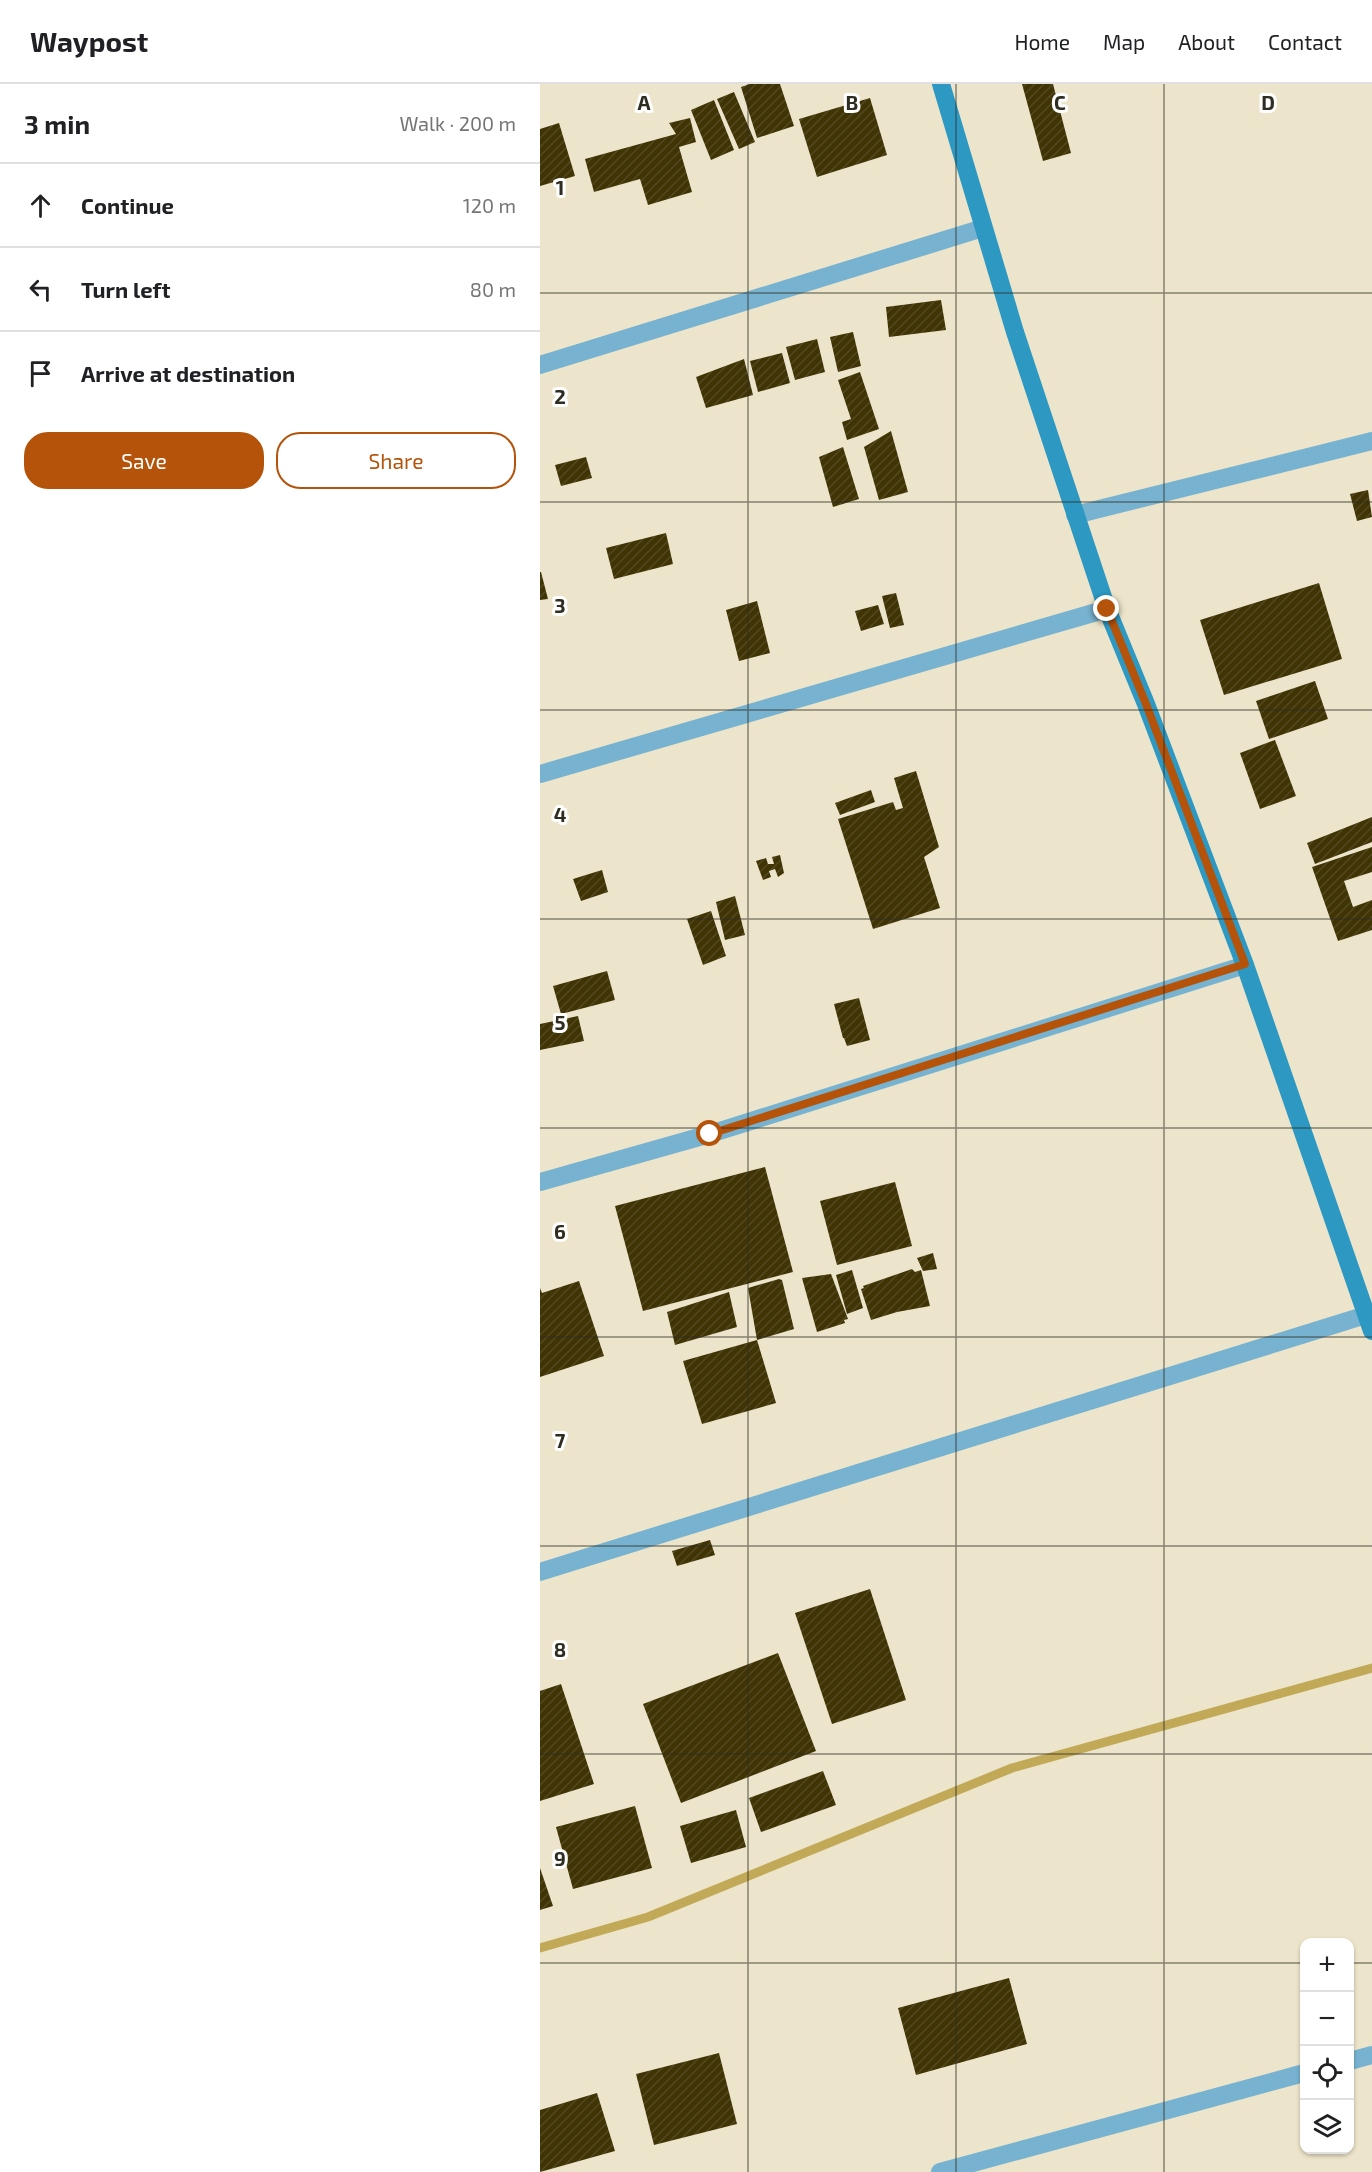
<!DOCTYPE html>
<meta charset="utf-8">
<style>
body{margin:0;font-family:"Exo 2",sans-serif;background:#f2f2f2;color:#202124}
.controls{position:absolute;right:18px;bottom:18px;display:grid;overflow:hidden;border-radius:12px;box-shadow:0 2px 4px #0004}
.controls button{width:54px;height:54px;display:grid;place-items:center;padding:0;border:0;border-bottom:2px solid #e0e0e0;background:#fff;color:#202124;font:30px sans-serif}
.stop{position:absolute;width:18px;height:18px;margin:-14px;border:4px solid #b45309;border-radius:50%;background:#fff}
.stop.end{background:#b45309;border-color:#fff;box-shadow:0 2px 6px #0008}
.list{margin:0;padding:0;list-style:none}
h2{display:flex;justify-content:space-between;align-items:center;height:78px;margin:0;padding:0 24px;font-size:26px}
h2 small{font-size:20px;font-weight:400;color:#757577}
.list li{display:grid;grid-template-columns:39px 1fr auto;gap:18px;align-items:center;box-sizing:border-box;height:84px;padding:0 24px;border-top:2px solid #e0e0e0}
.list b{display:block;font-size:22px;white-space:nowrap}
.list em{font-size:20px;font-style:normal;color:#757577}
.actions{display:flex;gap:12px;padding:18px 24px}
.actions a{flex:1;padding:14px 0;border:2px solid #b45309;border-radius:24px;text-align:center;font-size:21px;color:#b45309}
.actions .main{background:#b45309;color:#fff}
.icon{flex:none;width:33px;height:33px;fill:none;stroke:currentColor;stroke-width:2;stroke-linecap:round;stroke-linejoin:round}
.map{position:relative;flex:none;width:832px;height:2088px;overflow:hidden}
header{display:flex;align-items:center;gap:36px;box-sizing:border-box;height:84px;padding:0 30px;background:#fff;border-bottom:2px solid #e0e0e0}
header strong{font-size:28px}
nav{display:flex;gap:33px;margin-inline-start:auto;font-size:21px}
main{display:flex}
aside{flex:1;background:#fff}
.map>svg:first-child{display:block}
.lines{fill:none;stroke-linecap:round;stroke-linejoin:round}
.stream{stroke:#c1a957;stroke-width:9}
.building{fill:url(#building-hatch)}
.street{stroke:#77b3d0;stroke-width:18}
.secondary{stroke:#2d99c3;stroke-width:18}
.route{stroke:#b45309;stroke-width:8}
.grid{fill:none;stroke:#2f2c22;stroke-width:1.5;stroke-opacity:0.55}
.grid-label{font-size:20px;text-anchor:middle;font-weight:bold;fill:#2f2c22;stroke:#fff;stroke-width:6;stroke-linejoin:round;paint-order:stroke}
</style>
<header>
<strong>Waypost</strong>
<nav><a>Home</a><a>Map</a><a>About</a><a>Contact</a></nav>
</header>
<main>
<aside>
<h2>3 min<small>Walk · 200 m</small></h2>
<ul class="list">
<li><svg class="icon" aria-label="ahead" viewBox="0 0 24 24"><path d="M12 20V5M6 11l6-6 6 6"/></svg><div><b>Continue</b></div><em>120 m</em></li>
<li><svg class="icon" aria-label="left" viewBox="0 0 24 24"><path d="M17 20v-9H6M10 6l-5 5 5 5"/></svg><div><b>Turn left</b></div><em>80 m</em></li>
<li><svg class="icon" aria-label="arrive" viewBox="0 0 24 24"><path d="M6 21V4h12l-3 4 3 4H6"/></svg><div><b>Arrive at destination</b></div></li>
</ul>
<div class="actions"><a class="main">Save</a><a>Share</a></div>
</aside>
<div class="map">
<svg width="832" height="2088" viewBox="0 0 832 2088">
<defs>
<pattern id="building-hatch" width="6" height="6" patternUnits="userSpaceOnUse" patternTransform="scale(1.5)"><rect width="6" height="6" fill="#403405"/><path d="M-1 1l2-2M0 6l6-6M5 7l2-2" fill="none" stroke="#534921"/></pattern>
</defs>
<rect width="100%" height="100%" fill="#ede5cb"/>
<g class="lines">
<path class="stream" d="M0,1864L108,1833L472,1684L832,1584"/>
</g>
<path class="building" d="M210,0H240L254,42L217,54L201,3Z
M482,0H513L531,69L503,77Z
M194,8L215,58L199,65L177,15Z
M330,14L347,71L277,93L259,35Z
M174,16L194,66L171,76L151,26Z
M150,34L156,58L139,63L152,108L108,121L100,95L54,108L45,75L136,50L129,39Z
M19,39L35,92L0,102V45Z
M401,216L406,246L349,253L346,223Z
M313,248L321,282L298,288L290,253Z
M277,255L285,288L255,296L246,263Z
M242,269L250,299L218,308L210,277Z
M204,275L213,311L166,324L156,293Z
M320,288L339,345L307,356L302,338L311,335L298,296Z
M351,347L368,408L339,416L324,363Z
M303,363L319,415L293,423L279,373Z
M46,373L52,394L21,402L15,381Z
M828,406L832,433L817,437L810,410Z
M126,449L133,480L74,495L66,464Z
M0,488H1L8,515L0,516Z
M779,499L802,575L684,611L660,536Z
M356,509L364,541L350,544L342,512Z
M217,517L230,569L199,577L186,526Z
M338,521L344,540L321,547L315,527Z
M775,597L788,635L729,655L716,617Z
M735,656L756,712L720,725L700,669Z
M376,687L399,763L384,773L400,824L333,845L298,735L353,718L356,726L363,724L354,694Z
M331,706L335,718L300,731L295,719Z
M832,733V758L775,780L767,759Z
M832,763V788L804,797L813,823L832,816V846L798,857L772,783Z
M240,771L244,789L238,793L235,785L229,787L231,793L223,796L216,777L226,774L228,780H234L232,773Z
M62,786L68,808L41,817L33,795Z
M195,812L205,851L185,856L176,818Z
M171,827L186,872L163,881L147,835Z
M67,887L75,916L21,930L13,902Z
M319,914L330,956L307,962L304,954H303L294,920Z
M38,932L44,957L0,966V940Z
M225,1083L253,1188L103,1227L75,1122Z
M355,1098L372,1162L297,1181L280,1117Z
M393,1169L397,1185L383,1187L377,1174Z
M372,1185L375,1188L381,1186L390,1222L357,1228L331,1236L321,1205L324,1204L323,1202Z
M312,1186L323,1224L307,1230L296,1191Z
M291,1190L308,1235L304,1236L305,1239L277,1248L262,1194Z
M239,1195L242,1196L254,1245L217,1256L208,1204Z
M39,1197L64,1272L0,1293V1204L2,1209Z
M189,1208L197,1243L135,1261L127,1228Z
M217,1256L236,1319L162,1340L143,1277Z
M170,1456L175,1471L137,1482L132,1467Z
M330,1505L366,1616L292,1640L255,1529Z
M238,1569L276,1667L141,1719L103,1620Z
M21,1600L54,1700L0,1717V1607Z
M283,1687L296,1721L221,1748L209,1714Z
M95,1722L112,1784L33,1805L16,1743Z
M196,1726L206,1763L151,1779L140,1742Z
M0,1784L13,1822L0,1826Z
M469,1894L487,1960L376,1991L358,1924Z
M179,1969L197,2040L114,2061L96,1990Z
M57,2009L75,2067L0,2088V2026Z"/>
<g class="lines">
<path class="street" d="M0,281L443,144
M535,431L832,357
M0,690L567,525
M0,1098L170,1050L705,881
M0,1488L826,1231
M810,1977L832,1971
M400,2088L764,1989"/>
<path class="secondary" d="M401,0L475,248L567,525L606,620L705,881L832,1247"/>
</g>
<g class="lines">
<path class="route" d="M170,1050L705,880L606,620L567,525"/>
</g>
<path class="grid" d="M208,0V2088M416,0V2088M624,0V2088M0,209H832M0,418H832M0,626H832M0,835H832M0,1044H832M0,1253H832M0,1462H832M0,1670H832M0,1879H764M810,1879H832"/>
<g class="grid-label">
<text x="104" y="26">A</text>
<text x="312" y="26">B</text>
<text x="520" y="26">C</text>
<text x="728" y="26">D</text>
<text x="20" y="111">1</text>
<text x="20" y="320">2</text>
<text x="20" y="529">3</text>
<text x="20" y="738">4</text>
<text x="20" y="946">5</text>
<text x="20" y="1155">6</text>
<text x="20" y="1364">7</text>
<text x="20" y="1573">8</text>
<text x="20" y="1782">9</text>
</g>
</svg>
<div class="controls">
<button>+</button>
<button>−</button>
<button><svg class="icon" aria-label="locate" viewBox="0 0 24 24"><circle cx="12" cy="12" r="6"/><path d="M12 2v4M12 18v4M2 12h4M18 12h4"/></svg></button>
<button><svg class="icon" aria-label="layers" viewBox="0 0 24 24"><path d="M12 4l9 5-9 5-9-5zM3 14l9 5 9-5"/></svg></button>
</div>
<div class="stop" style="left:170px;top:1050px"></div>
<div class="stop end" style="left:567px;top:525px"></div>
</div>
</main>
